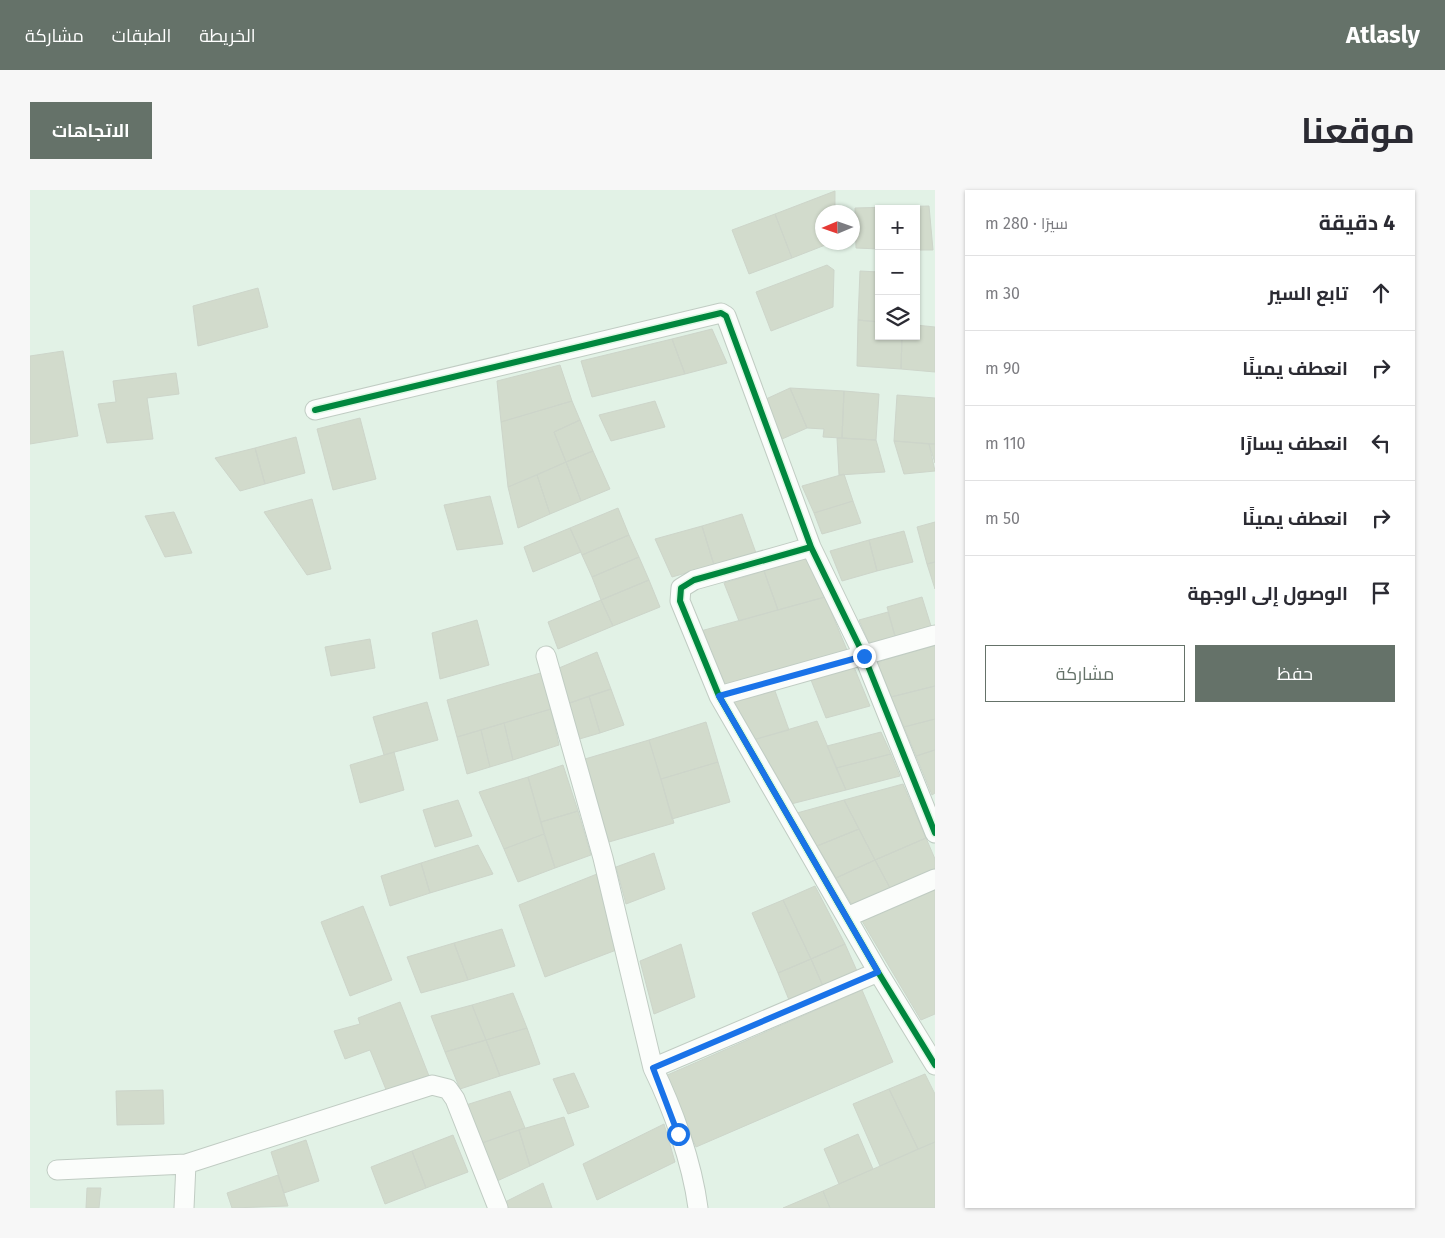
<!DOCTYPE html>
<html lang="ar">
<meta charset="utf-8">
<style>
body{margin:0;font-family:"Fira Sans",Cairo,sans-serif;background:#f7f7f7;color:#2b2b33;direction:rtl}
.controls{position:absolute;right:15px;top:15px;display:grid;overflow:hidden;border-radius:0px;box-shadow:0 1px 4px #0004}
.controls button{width:45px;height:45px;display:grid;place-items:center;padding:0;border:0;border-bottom:1px solid #e1e1e2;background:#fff;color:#2b2b33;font:25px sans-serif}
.compass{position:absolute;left:785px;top:15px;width:45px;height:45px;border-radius:50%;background:#fff;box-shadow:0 1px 4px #0004;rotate:268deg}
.stop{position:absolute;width:15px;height:15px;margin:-11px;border:4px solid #1a73e8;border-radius:50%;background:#fff}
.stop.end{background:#1a73e8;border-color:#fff;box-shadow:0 1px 5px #0008}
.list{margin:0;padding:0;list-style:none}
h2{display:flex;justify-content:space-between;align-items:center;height:65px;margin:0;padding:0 20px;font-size:21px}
h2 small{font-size:16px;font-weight:400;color:#7c7c81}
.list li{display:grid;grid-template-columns:32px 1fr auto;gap:15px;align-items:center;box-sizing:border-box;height:75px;padding:0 20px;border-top:1px solid #e1e1e2}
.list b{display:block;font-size:19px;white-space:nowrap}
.list em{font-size:16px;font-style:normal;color:#7c7c81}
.actions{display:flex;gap:10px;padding:15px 20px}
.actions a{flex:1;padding:11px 0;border:1px solid #657269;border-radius:0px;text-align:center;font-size:18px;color:#657269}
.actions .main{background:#657269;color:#fff}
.icon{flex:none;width:28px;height:28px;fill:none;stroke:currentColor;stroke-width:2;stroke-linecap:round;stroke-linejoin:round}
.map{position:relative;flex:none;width:905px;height:1018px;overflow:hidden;direction:ltr;border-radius:0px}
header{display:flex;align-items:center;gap:30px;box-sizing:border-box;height:70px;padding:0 25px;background:#657269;color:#fff}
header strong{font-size:24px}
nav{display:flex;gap:28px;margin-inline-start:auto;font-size:18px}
.intro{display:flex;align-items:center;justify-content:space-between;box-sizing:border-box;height:120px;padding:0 30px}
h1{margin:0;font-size:35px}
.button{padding:12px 22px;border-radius:0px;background:#657269;color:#fff;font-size:18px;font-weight:700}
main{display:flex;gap:30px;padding:0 30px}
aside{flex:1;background:#fff;border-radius:0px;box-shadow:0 1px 4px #0004}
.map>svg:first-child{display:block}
.building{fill:#d2dbcc;stroke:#cdd5ca}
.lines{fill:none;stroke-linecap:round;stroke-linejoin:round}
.minor-casing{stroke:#c0ccc3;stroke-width:21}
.minor{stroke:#fbfdfb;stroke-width:19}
.cycleway-casing{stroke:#dcf8e2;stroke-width:9}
.cycleway{stroke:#00873e;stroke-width:6}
.route{stroke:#1a73e8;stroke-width:6}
</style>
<header>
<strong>Atlasly</strong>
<nav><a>الخريطة</a><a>الطبقات</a><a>مشاركة</a></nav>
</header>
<div class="intro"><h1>موقعنا</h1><a class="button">الاتجاهات</a></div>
<main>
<aside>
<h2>4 دقيقة<small>سيرًا · 280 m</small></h2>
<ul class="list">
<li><svg class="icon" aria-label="ahead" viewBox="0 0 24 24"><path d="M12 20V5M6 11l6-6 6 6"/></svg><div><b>تابع السير</b></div><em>30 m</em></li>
<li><svg class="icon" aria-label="right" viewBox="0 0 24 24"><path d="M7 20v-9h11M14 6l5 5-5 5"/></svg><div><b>انعطف يمينًا</b></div><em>90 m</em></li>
<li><svg class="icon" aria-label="left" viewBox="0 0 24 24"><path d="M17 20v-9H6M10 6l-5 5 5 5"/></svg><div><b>انعطف يسارًا</b></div><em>110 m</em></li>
<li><svg class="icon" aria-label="right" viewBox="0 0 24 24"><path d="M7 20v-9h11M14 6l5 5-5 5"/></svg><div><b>انعطف يمينًا</b></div><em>50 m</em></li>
<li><svg class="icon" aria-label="arrive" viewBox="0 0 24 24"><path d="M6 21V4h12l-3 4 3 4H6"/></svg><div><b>الوصول إلى الوجهة</b></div></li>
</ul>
<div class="actions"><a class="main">حفظ</a><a>مشاركة</a></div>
</aside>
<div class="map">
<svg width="905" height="1018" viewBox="0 0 905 1018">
<rect width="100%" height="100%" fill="#e2f2e6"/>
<path class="building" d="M805,1V22H792V52H803L762,68L745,24Z
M899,16L903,60H886V19L862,17Z
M862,17L849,19V59L826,58L825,18Z
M745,24L762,68L719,84L702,40Z
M797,75L804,80L803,117L741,141L726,102Z
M830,81L849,82V132L828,130Z
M228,98L238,137L168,156L163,116Z
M828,130L849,132V146H872L871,179L827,176Z
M886,135L905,137V182L871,179L872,146H886Z
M682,139L697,173L655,184L642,149Z
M642,149L655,184L562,207L551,171Z
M33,161L48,246L0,254V166Z
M530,175L542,211L471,232L467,191Z
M146,183L149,204L117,208L123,249L77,253L68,214L86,212L83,191Z
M760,198L814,201L812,248L793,247L794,239L777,238Z
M760,198L777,238L752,249L736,209Z
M814,201L849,204L846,250L812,248Z
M867,205L905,208V254L864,251Z
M542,211L550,230L524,242L536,272L478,297L471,232Z
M625,211L635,237L581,251L569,225Z
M330,228L346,289L303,300L287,239Z
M550,230L563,261L536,272L524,242Z
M266,247L275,283L235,294L225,258Z
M807,248L846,250L855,282L809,285Z
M864,251L899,254L905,281L874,284Z
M899,254H905V273Z
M225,258L235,294L210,301L185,268Z
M563,261L580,299L551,311L536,272Z
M536,272L551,311L520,324L507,285Z
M814,284L823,311L784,323L772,296Z
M507,285L520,324L488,338L478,297Z
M460,306L473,354L427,360L414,315Z
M282,309L301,379L277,385L234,322Z
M823,311L831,333L792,344L784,323Z
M588,318L599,345L552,365L540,338Z
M144,322L162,363L135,367L115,326Z
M712,324L726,363L684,375L672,336Z
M905,332V372L897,374L887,337Z
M672,336L684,375L642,387L625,349Z
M540,338L551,362L503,382L494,357Z
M874,341L883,372L847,381L839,350Z
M599,345L609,367L562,387L552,365Z
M839,350L847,381L812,391L800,361Z
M609,367L619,390L571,410L562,387Z
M778,368L795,407L748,420L734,381Z
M905,372V399L897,374Z
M734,381L748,420L709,431L694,393Z
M619,390L630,417L583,436L571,410Z
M795,407L817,460L693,497L667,442Z
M892,407L901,436L865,446L857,417Z
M571,410L583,436L528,459L518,432Z
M858,422L865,446L839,453L829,430Z
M447,430L459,475L410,489L402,443Z
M340,449L345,478L301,486L295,457Z
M905,455V496L861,507L847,472Z
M567,462L581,499L537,514L529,478Z
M824,477L840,516L796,528L781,490Z
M514,482L521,519L427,547L417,510Z
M905,496V529L874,537L861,507Z
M581,499L594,535L570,543L559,506Z
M745,501L759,540L723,550L701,513Z
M559,506L570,543L546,550L537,514Z
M397,512L408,550L354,565L343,527Z
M521,519L529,555L483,570L474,533Z
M905,529V560L886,566L874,537Z
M787,531L816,600L761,614L723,550Z
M676,532L688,572L631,589L619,550Z
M474,533L483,570L460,577L451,540Z
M451,540L460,577L437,584L427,547Z
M851,542L861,564L806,578L797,556Z
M619,550L644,633L579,652L555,569Z
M905,560V603L902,605L886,566Z
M364,562L374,600L330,613L320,575Z
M861,564L870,586L816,600L806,578Z
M688,572L700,612L642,629L631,589Z
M533,575L548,621L511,632L498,587Z
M498,587L514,644L474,659L449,602Z
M873,594L896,648L845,670L814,610Z
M428,610L442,646L405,657L393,620Z
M814,610L829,639L787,656L767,623Z
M548,621L561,665L525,678L511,632Z
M829,639L845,670L806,688L787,656Z
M514,644L525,678L488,692L474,659Z
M896,648L905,669V679L860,698L845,670Z
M448,655L463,684L400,703L391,673Z
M624,663L635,699L596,714L586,677Z
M845,670L860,698L822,715L806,688Z
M391,673L400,703L360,716L351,686Z
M567,684L589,759L515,787L489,715Z
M785,696L815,754L781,769L753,710Z
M905,699V824L891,830L832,731Z
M753,710L781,769L748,783L722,723Z
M333,716L362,790L320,806L291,732Z
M472,739L485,776L438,790L424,753Z
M424,753L438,790L391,803L377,767Z
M651,754L665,807L624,824L610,771Z
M815,754L827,781L793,796L781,769Z
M781,769L793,796L759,810L748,783Z
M832,800L863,872L666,957L635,886Z
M483,803L497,838L456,850L442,815Z
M370,812L399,886L357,902L340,860L315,869L304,841L330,834L328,828Z
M442,815L456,850L415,862L401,826Z
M497,838L510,874L470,886L456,850Z
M456,850L470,886L430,899L415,862Z
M544,883L559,917L538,924L523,889Z
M895,884L905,904V952L888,959L859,899Z
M859,899L888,959L850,976L823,914Z
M133,900L134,934L87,935L86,901Z
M480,901L495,938L452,953L436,915Z
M534,927L544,955L500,976L489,940Z
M634,934L645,972L567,1010L553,974Z
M489,940L500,976L467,991L452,953Z
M828,944L843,979L809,994L794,959Z
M423,945L438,982L396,998L382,961Z
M276,950L289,991L254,1003L241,962Z
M905,952V1018H800L793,1001Z
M382,961L396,998L355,1014L341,977Z
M248,985L258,1016L202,1018L197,1003Z
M513,993L522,1018H478L475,1012Z
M57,998H71L69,1018H56Z
M793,1001L800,1018H753Z"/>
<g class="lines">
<defs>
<path id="minor" d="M285,220L691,123L696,126L781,357L834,466L905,643
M781,357L664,390L651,398L650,411L689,506L848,782L905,875
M516,466L573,668L623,878
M689,506L905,445
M817,727L905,689
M27,980L156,974L402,895L418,899L425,909L468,1018
M154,1018L156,974
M668,1018C662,972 643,919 623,878L848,782"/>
</defs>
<use href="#minor" class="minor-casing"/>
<use href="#minor" class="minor"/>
<defs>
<path id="cycleway" d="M285,220L691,123L696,126L781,357L834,466L905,643
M781,357L664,390L651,398L650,411L689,506L848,782L905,875"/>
</defs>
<use href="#cycleway" class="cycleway-casing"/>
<use href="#cycleway" class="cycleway"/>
</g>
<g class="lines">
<path class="route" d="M648,944L623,878L848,782L689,506L834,466"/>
</g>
</svg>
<div class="controls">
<button>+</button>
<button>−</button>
<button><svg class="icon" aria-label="layers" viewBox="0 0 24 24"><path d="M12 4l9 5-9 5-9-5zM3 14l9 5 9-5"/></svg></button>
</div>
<svg class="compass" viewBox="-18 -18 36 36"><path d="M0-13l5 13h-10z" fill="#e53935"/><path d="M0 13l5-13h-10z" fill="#7c7c81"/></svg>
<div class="stop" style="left:648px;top:944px"></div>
<div class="stop end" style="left:834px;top:466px"></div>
</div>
</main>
